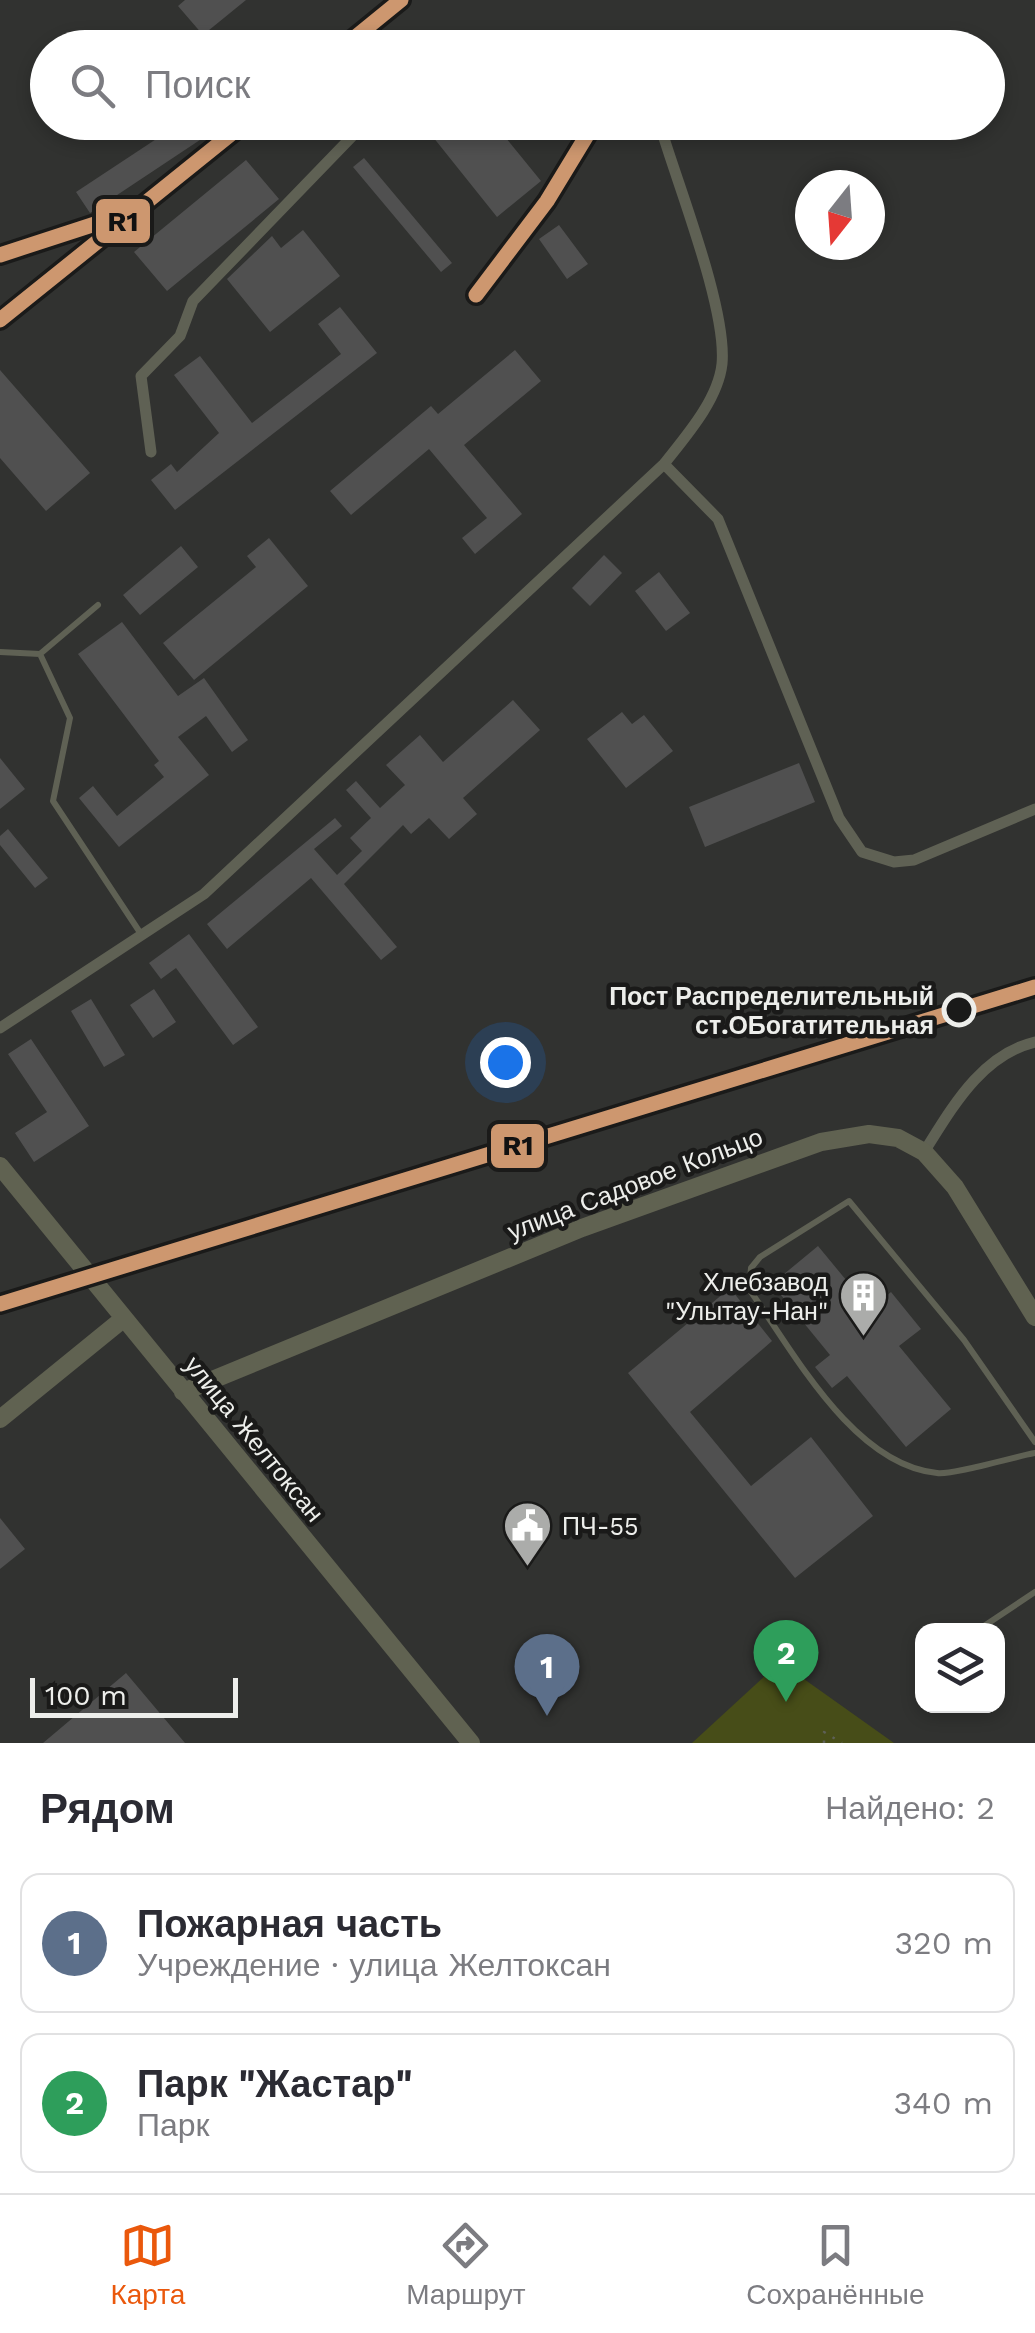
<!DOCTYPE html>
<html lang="ru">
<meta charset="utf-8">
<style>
body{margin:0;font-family:"Work Sans",sans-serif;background:#f7f7f7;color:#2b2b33}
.controls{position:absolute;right:30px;bottom:30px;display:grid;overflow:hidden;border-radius:20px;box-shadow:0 5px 15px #0003}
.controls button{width:90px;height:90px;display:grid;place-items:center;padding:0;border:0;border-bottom:2px solid #e1e1e2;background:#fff;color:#2b2b33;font:50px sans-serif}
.compass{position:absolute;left:795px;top:170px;width:90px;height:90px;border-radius:50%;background:#fff;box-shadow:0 5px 15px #0003;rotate:197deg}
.scale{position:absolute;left:30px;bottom:25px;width:208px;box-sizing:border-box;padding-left:10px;border:5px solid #edeeeb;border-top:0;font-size:28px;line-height:35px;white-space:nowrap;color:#edeeeb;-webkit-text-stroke:8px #1a1a19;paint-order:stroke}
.you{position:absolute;left:505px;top:1062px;width:35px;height:35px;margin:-25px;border:8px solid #fff;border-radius:50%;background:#1a73e8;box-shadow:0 0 0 15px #1a73e833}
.badge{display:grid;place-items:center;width:65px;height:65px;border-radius:50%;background:#ea580c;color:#fff;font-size:32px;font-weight:700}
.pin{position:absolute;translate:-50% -82px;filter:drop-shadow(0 2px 5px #0008)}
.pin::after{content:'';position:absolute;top:52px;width:35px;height:30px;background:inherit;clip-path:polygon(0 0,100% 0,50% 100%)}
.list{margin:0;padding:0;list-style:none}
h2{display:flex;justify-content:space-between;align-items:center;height:130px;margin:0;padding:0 40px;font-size:42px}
h2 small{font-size:32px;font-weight:400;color:#7c7c81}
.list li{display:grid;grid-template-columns:65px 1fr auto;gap:30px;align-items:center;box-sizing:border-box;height:140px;margin:0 20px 20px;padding:0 20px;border:2px solid #e1e1e2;border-radius:20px}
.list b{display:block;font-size:38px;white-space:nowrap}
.list p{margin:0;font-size:32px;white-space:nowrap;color:#7c7c81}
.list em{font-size:32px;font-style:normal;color:#7c7c81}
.icon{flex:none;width:55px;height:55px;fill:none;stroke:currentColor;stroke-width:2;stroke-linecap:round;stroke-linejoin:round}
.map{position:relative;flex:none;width:1035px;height:1743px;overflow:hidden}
.search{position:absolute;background:#fff;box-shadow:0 5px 15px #0003;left:30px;right:30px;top:30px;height:110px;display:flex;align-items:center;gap:25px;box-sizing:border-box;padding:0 35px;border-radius:55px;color:#7c7c81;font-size:38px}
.sheet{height:450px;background:#fff}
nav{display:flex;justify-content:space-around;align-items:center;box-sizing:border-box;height:140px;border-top:2px solid #e1e1e2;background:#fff;font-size:28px;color:#7c7c81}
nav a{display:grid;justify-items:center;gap:5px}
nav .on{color:#ea580c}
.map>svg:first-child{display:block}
.green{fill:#474d18}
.building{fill:#505050}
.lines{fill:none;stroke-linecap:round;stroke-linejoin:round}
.path{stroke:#5e6057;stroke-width:2.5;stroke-dasharray:2.5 8;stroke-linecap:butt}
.lane{stroke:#5f6154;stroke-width:6}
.street{stroke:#5f6154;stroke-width:11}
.secondary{stroke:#606251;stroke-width:18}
.rail-1-casing{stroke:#1a1a19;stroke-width:22}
.rail-1{stroke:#cd976f;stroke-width:15}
.stop-dot{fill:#1a1a19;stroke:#edeeeb;stroke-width:5}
.labels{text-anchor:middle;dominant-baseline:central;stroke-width:9;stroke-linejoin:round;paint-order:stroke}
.stop-label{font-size:25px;font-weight:bold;fill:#edeeeb;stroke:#1a1a19;text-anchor:end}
.street-label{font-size:25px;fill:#edeeeb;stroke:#1a1a19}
.poi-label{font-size:25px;fill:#edeeeb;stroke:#1a1a19;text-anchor:end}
.line-badge{stroke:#1a1a19;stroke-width:4}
.pale-badge-label{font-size:28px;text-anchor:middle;font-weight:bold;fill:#111}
</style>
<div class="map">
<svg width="1035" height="1743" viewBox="0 0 1035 1743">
<rect width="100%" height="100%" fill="#313230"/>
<path class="green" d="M780,1662L894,1743H692Z"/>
<path class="building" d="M185,0H246L203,35L178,6Z
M182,122H227L90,213L76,192Z
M421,122H493L541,181L497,217Z
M364,158L452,263L441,272L353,167Z
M246,160L279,199L167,291L134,252Z
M559,225L588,264L567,279L539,239Z
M303,230L340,276L270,332L227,279L272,236L281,248Z
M340,307L377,353L175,510L151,480L171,464L177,472L219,433L174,375L200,356L252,423L341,354L318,324Z
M515,350L541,381L464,445L522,514L475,554L462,538L487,518L429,449L351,515L330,491L431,406L438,414Z
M0,370L90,473L46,511L0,458Z
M269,538L308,586L194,680L163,643L256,567L247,556Z
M181,546L198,567L140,615L123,595Z
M604,555L622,573L590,606L572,588Z
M659,572L690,613L666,631L635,591Z
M122,622L178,696L204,678L248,740L232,752L206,716L178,737L209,775L119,847L79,798L93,786L117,816L164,777L154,765L159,761L78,654Z
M513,700L540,730L463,798L477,814L449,839L429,818L411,834L403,825L344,884L397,947L381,960L311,878L227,949L207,924L335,818L342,826L314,849L337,875L362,851L350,838L371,818L346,790L356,781L380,808L405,785L386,765L420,735L443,762Z
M622,712L632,724L644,715L673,751L626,788L587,739Z
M0,758L25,789L0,809Z
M799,763L815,802L705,847L689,807Z
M8,829L48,878L35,888L0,845V836Z
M189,934L258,1027L233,1045L176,968L161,979L149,963Z
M154,989L176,1022L153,1038L130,1005Z
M91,999L125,1055L104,1067L71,1011Z
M31,1039L89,1126L34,1162L15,1133L47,1112L8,1054Z
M818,1246L870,1309L891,1292L921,1329L899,1346L951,1409L906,1447L847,1376L832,1388L815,1367L830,1355L772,1284Z
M730,1288L772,1341L690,1412L751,1486L811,1437L873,1516L795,1578L628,1373Z
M0,1518L25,1549L0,1569Z
M126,1673L185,1743H43Z"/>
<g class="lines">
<path class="path" d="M824,1743V1732L842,1743"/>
<path class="lane" d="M98,605L40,654L70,718L53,801L141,934
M0,652L40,654
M1035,1442L964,1340L849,1201L760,1257L751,1268L749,1289C793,1351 853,1465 937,1473C954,1475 1013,1457 1035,1453
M978,1630L1035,1592"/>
<path class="street" d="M151,452L141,376L180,336L193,301L366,122
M664,464L718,519L839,818L862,852L894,862L914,860L1035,809
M0,1028L204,894L664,464C686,436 718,400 722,364C727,311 681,193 664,138L654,122
M924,1152C952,1108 981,1055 1035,1042"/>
<path class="secondary" d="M0,1166L471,1743
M183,1392L582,1228L821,1142L869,1134L898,1138L924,1152L955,1187L1035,1317
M0,1419L123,1319"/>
<defs>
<path id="rail-1" d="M342,48L401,0
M0,255L95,224
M476,295L547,201L595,122
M0,320L246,122
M0,1304L1035,987"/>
</defs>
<use href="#rail-1" class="rail-1-casing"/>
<use href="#rail-1" class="rail-1"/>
</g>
<defs>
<symbol id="building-pin" viewBox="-11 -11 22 30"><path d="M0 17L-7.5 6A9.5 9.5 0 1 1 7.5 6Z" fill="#abacaa" stroke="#1a1a19"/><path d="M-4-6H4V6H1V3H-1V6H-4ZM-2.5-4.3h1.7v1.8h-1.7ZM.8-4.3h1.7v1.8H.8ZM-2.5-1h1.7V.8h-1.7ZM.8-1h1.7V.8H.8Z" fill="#fff"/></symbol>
<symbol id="civic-pin" viewBox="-11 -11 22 30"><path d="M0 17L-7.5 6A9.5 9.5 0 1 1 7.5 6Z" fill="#abacaa" stroke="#1a1a19"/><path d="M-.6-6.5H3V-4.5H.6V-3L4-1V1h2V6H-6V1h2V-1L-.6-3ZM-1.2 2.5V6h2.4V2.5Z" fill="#fff"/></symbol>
</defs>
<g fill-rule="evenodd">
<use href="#building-pin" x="836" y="1268" width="55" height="75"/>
<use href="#civic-pin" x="500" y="1498" width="55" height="75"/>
</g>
<circle class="stop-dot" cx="959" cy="1010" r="15"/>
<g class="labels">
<g class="stop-label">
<text x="934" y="996">Пост Распределительный<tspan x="934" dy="29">ст.ОБогатительная</tspan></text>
</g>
<g class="street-label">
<text transform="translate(635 1184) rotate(-21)">улица Садовое Кольцо</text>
<text transform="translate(254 1439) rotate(51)">улица Желтоксан</text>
</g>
<g class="poi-label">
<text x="828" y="1282">Хлебзавод<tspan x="828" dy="29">"Улытау-Нан"</tspan></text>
<text x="562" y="1526" text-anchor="start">ПЧ-55</text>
</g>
</g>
<g class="line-badge">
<rect x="94" y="197" width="58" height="48" rx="10" fill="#cd976f"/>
<rect x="489" y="1122" width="57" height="48" rx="10" fill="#cd976f"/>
</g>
<g class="pale-badge-label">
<text x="123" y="231">R1</text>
<text x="518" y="1155">R1</text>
</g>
</svg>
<div class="controls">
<button><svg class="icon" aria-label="layers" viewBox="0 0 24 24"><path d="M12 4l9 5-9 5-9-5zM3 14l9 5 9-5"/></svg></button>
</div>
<svg class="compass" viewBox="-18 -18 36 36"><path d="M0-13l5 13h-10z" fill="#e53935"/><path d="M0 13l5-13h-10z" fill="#7c7c81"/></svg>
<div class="scale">100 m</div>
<div class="you"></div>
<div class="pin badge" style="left:547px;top:1716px;background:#5c6f8a">1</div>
<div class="pin badge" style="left:786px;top:1702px;background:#2e9e5b">2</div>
<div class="search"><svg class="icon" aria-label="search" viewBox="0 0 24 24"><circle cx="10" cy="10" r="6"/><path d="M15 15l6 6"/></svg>Поиск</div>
</div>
<section class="sheet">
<h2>Рядом<small>Найдено: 2</small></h2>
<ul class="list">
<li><span class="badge" style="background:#5c6f8a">1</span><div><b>Пожарная часть</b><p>Учреждение · улица Желтоксан</p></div><em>320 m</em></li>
<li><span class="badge" style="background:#2e9e5b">2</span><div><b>Парк &quot;Жастар&quot;</b><p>Парк</p></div><em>340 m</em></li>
</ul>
</section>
<nav>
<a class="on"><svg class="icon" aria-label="map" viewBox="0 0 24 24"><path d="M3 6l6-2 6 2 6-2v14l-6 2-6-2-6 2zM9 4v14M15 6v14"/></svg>Карта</a>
<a><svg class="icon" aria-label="directions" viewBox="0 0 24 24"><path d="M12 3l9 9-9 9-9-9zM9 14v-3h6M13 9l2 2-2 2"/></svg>Маршрут</a>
<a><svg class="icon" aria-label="saved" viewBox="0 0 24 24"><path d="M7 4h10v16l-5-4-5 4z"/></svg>Сохранённые</a>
</nav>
